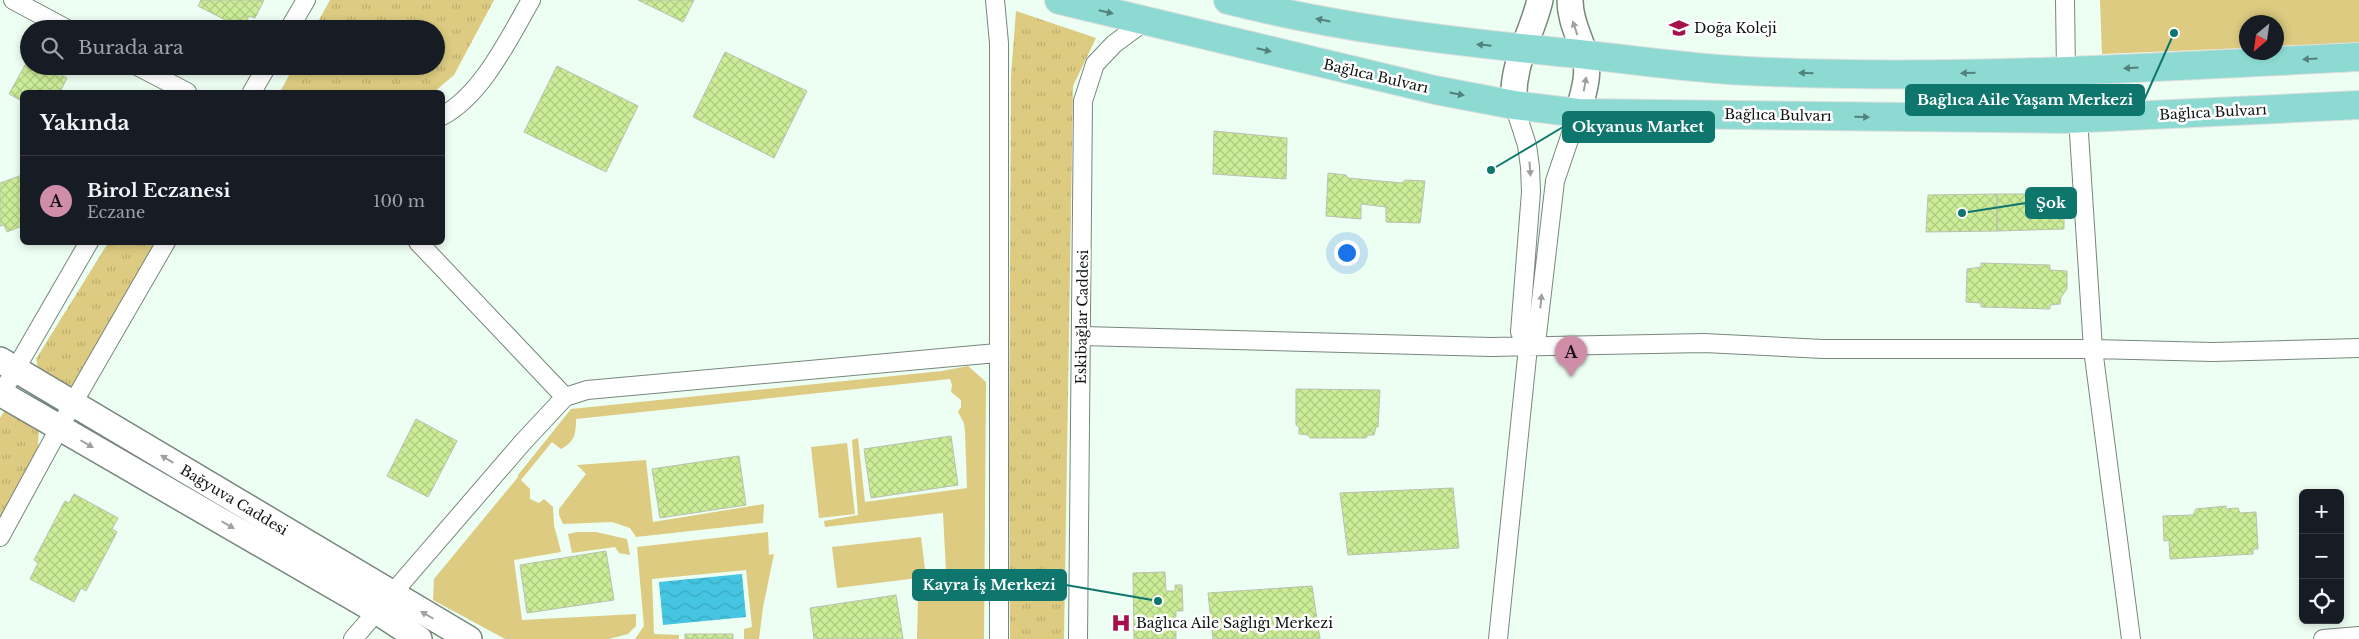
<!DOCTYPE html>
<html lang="tr">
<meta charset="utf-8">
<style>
body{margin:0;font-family:"Libre Baskerville",serif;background:#242831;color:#f1f3f6}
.controls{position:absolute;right:15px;bottom:15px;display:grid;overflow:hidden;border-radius:8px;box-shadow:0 2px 8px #0003}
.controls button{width:45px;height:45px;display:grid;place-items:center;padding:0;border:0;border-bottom:1px solid #363941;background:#171b24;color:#f1f3f6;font:25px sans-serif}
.compass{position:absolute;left:2239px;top:15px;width:45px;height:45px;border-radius:50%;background:#171b24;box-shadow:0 2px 8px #0003;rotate:209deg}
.you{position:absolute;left:1346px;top:252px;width:18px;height:18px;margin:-12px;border:4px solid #fff;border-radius:50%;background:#1a73e8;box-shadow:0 0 0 8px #1a73e833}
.badge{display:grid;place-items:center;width:32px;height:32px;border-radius:50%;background:#cf8da8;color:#111;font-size:16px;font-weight:700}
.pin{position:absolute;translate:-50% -41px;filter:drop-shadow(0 1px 2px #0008)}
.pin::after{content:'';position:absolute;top:26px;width:18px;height:15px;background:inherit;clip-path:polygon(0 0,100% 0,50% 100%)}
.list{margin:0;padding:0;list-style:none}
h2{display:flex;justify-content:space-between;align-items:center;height:65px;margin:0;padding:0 20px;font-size:21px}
h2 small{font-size:16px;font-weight:400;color:#9ea1a6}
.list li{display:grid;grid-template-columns:32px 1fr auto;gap:15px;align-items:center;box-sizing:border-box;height:90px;padding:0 20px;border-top:1px solid #363941}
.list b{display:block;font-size:19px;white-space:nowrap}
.list p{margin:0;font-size:16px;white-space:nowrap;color:#9ea1a6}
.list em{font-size:16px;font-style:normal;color:#9ea1a6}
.icon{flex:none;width:28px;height:28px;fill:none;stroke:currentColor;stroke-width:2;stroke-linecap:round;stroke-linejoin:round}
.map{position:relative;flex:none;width:2359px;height:639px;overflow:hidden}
.search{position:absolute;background:#171b24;box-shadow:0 2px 8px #0003;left:20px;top:20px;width:425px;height:55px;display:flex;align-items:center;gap:12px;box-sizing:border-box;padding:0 18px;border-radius:28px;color:#9ea1a6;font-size:19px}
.panel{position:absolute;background:#171b24;box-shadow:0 2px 8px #0003;left:20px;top:90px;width:425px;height:155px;border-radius:8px}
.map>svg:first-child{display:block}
.grass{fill:#dccb81}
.park{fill:url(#park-tufts)}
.water{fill:url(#water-waves)}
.building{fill:url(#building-cross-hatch);stroke:#bac1b1}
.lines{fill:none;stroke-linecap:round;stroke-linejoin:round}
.street-casing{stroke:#78877d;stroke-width:20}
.secondary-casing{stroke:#78877d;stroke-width:28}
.primary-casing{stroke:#dddede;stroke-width:30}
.street{stroke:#fff;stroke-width:18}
.secondary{stroke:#fff;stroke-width:25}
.primary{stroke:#8cdad2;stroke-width:28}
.oneway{fill:#53817b}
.oneway2{fill:#9fa19f}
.labels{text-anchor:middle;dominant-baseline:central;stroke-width:5;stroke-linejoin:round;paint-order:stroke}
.poi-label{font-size:14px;fill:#0e1410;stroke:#fff;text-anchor:start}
.street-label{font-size:14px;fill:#0e1410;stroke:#fff}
.leader{fill:none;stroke:#0f766e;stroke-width:2}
.callout-dot{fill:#0f766e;stroke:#fff;stroke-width:2}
.callout{fill:#0f766e;stroke:#0f766e;stroke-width:2}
.callout-label{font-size:15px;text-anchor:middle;font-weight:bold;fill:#fff}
</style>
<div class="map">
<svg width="2359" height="639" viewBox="0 0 2359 639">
<defs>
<pattern id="park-tufts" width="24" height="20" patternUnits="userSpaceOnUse" patternTransform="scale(1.25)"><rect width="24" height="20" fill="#dccb81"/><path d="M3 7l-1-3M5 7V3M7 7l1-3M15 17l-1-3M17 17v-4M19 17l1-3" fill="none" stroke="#bcad6e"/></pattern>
<pattern id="water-waves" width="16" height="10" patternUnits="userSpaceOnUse" patternTransform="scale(1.25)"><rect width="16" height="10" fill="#45c5e1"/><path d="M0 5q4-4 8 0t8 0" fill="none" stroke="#3ba8c0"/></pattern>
<pattern id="building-cross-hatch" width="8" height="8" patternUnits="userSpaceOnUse" patternTransform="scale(1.25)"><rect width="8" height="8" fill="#cced98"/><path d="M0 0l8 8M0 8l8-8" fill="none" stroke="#aeca82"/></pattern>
</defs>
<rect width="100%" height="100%" fill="#edfef2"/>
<path class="grass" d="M2100,0H2359V43L2277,46L2276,22H2246V48L2102,54Z
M968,366L986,382L984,639H917L918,597L944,596L947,591L943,513L825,527L824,521L858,515L852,440L858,438L865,502L967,488L965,432L964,423L958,412L961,407V400L951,392L952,385L950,379L576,419C576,433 575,442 561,449L552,442L521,480L530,489V499L539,503L544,499L553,507L554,525L561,552L514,560L522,620L636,614V626L628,634L609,639H505L433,600L434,579L518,477V475L571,409L942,371Z
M847,443L855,514L819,518L811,447Z
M646,460L653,522L764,504L763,523L636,537L630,528L612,522L563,524L559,515V509L586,474L577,465Z
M577,532H596L627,539L630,555L619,553L615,547L572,553L568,534Z
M768,532L769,555L774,554L763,607L759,639H744V629L752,627L746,570L652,579L654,634L679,635V639H635L644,626L637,547Z
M921,537L926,577L837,588L832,547Z"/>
<path class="park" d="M330,0H494L454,75L434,92H280L294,66H436V29H314Z
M1016,11L1096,38L1073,86L1064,639H1010L1009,470L1011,76Z
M108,243H162L72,388L39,373L36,359Z
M13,408L39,428L37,464L0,518V418L4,411Z"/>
<path class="water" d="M742,574L746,617L663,625L659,582Z"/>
<path class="building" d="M201,0H264L255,18L249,16L243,29L198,6Z
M638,0H694L683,22Z
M725,52L807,91L774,158L693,117Z
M29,58V66H45L67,78L60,92H22V101L9,94Z
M557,66L638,106L606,172L524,132Z
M1214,131L1287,138L1286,179L1213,174Z
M1328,173L1346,175L1348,178L1402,183L1405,180L1425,181L1420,223L1386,222V207L1361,204V219L1326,216Z
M22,175V226L7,232L4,225L0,226V183Z
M1997,194H2064V229L1997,231Z
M1997,194V231L1926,232L1928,195Z
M1981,263L2050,265V270L2067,271V289L2061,297L2060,304L2050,305V309L1981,307V303L1966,302L1967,269L1981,267Z
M1296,389L1380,390L1378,427H1376L1374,435H1368L1366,438H1310L1308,435L1299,434V427L1296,425Z
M416,419L457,441L428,497L387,476Z
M951,436L958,485L871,498L864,449Z
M739,456L746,505L660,518L652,469Z
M1453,488L1459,548L1348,555L1340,493Z
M74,494L118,518L112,529L117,532L86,591L81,588L74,602L30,579L38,563L34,560L65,501L69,503Z
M2226,506V509L2238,508L2240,513L2256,512L2258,549H2253V554L2170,559L2169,540L2164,541L2163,516L2193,515L2196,509Z
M606,551L614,600L527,613L520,565Z
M1165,572L1166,591H1175V585H1182L1183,611H1176V639H1134L1133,573Z
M1312,586L1320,639H1213L1208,593Z
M896,595L903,639H814L810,608Z
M685,634H733V639H685Z"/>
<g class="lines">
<defs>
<path id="street" d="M13,0L67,29
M995,0L999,43V639
M2065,0L2066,71
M289,29L306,0
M137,66L187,92
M252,92L267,66
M1514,105L1527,145L1530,167L1531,192L1520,332L1528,347
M442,116C482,95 509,38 531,0
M2078,118L2093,349L2131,639
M418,242L565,397
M1082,336L1491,347L1704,343L1823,349H2093L2213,352L2359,348
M0,396L89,242
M0,537L73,403L166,242
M353,639L523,442L565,397L587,390L997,353
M1078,639L1083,101L1095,64L1114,44L1145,21
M1498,639L1528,347L1537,335L1555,181L1578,113
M2323,639L2359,636"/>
<path id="secondary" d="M1570,0C1570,21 1580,37 1585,56C1590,75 1583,94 1578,113
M1514,105C1511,63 1531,38 1540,0
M0,360L469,639
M0,393L378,612L419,639"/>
<path id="primary" d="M1059,0L1435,90L1514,105L1578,113L2066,119L2359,105
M1228,0C1333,27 1441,40 1549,51C1616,57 1681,68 1748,71C1951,81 2156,67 2359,57"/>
</defs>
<use href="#street" class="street-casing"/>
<use href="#secondary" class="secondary-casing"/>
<use href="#primary" class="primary-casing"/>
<use href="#street" class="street"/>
<use href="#secondary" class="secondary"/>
<use href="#primary" class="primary"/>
</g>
<defs><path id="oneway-solid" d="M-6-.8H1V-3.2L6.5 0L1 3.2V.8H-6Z" transform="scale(1.25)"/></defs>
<g class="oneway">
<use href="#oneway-solid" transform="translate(1106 12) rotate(13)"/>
<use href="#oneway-solid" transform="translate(1323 20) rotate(-169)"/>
<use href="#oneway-solid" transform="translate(1484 45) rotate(-174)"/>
<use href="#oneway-solid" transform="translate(1264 50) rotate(13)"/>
<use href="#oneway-solid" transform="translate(2310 59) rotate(177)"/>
<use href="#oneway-solid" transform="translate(2131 68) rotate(177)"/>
<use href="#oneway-solid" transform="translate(1806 73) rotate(-178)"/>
<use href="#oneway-solid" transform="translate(1968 73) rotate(179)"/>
<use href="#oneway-solid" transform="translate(1457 94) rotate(11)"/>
<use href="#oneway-solid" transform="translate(1862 117) rotate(1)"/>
</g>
<g class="oneway2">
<use href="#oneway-solid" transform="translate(1575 28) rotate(-109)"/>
<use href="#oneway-solid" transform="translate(1585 84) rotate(-80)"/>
<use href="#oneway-solid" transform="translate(1530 169) rotate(86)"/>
<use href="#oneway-solid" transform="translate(1541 301) rotate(-84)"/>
<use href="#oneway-solid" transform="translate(87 444) rotate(30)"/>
<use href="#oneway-solid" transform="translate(167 459) rotate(-149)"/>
<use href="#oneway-solid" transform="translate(228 525) rotate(30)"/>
<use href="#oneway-solid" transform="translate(427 615) rotate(-150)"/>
</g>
<defs>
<symbol id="school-bare" viewBox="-9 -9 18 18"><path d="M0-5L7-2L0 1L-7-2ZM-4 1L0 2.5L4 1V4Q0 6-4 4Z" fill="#a61149" stroke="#fff" stroke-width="2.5" paint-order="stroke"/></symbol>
<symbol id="hospital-bare" viewBox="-9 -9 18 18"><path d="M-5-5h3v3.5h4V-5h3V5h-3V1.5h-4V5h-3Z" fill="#a61149" stroke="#fff" stroke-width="2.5" paint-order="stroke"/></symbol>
</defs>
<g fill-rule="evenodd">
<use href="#school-bare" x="1665" y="14" width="28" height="28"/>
<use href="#hospital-bare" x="1107" y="609" width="28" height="28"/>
</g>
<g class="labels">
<g class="poi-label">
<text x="1694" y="28">Doğa Koleji</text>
<text x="1136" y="623">Bağlıca Aile Sağlığı Merkezi</text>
</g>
<g class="street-label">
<text transform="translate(1376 76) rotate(13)">Bağlıca Bulvarı</text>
<text transform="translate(2213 112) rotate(-3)">Bağlıca Bulvarı</text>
<text transform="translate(1778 115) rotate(1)">Bağlıca Bulvarı</text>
<text transform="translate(1082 317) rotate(-89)">Eskibağlar Caddesi</text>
<text transform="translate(234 500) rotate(31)">Bağyuva Caddesi</text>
</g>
</g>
<path class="leader" d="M2174 33L2144 100M1491 170L1563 127M1962 213L2026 203M1158 601L1066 585"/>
<g class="callout-dot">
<circle cx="2174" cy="33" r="5"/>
<circle cx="1491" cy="170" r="5"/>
<circle cx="1962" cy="213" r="5"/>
<circle cx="1158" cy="601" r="5"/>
</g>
<g class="callout">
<rect x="1906" y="85" width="238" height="30" rx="5"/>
<rect x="1563" y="112" width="151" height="30" rx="5"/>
<rect x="2026" y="188" width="50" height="30" rx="5"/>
<rect x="913" y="570" width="153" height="30" rx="5"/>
</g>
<g class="callout-label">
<text x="2025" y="105">Bağlıca Aile Yaşam Merkezi</text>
<text x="1638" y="132">Okyanus Market</text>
<text x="2051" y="208">Şok</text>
<text x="989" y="590">Kayra İş Merkezi</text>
</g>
</svg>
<div class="controls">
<button>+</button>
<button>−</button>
<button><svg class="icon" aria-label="locate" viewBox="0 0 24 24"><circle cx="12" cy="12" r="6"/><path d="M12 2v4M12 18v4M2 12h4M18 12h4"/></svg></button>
</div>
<svg class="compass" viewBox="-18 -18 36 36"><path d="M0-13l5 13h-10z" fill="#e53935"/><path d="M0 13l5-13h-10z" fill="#9ea1a6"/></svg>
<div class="you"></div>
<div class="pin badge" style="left:1571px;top:377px">A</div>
<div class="search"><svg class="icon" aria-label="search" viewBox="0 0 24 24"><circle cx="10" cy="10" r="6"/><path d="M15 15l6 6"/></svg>Burada ara</div>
<section class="panel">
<h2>Yakında<small></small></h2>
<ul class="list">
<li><span class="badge">A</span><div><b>Birol Eczanesi</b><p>Eczane</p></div><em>100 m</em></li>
</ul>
</section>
</div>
